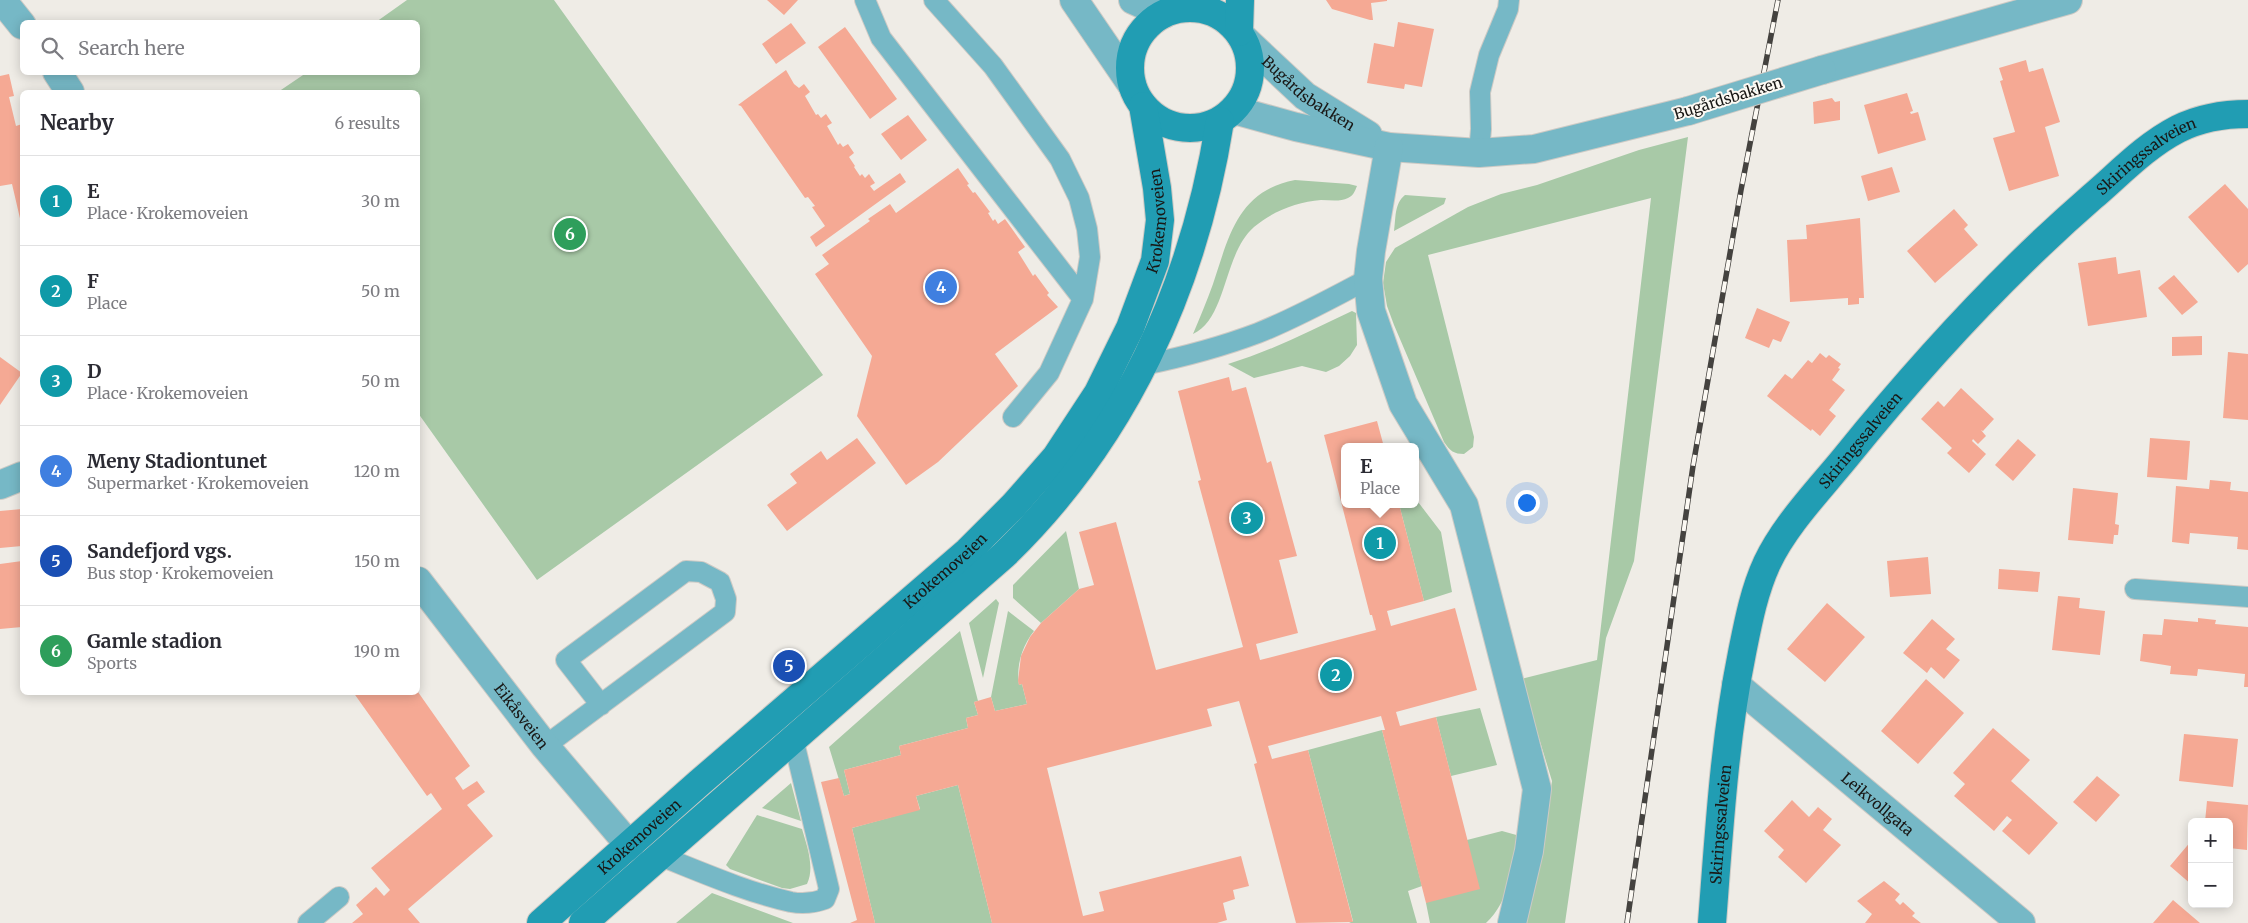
<!DOCTYPE html>
<meta charset="utf-8">
<style>
body{margin:0;font-family:Merriweather,serif;background:#f2f2f3;color:#2b2b33}
.controls{position:absolute;right:15px;bottom:15px;display:grid;overflow:hidden;border-radius:8px;box-shadow:0 2px 12px #0003}
.controls button{width:45px;height:45px;display:grid;place-items:center;padding:0;border:0;border-bottom:1px solid #e1e1e2;background:#fff;color:#2b2b33;font:25px sans-serif}
.you{position:absolute;left:1526px;top:502px;width:18px;height:18px;margin:-12px;border:4px solid #fff;border-radius:50%;background:#1a73e8;box-shadow:0 0 0 8px #1a73e833}
.badge{display:grid;place-items:center;width:32px;height:32px;border-radius:50%;background:#ea580c;color:#fff;font-size:16px;font-weight:700}
.pin{position:absolute;translate:-50% -50%;border:2px solid #fff;box-shadow:0 1px 5px #0006}
.popup{position:absolute;left:1341px;top:443px;width:78px;height:65px;box-sizing:border-box;display:grid;place-content:center;border-radius:8px;background:#fff;filter:drop-shadow(0 1px 4px #0005);font-size:16px;white-space:nowrap;color:#7c7c81}
.popup b{font-size:19px;color:#2b2b33}
.popup::after{content:'';position:absolute;left:50%;top:100%;margin-left:-10px;border:10px solid transparent;border-top-color:#fff}
.list{margin:0;padding:0;list-style:none}
h2{display:flex;justify-content:space-between;align-items:center;height:65px;margin:0;padding:0 20px;font-size:21px}
h2 small{font-size:16px;font-weight:400;color:#7c7c81}
.list li{display:grid;grid-template-columns:32px 1fr auto;gap:15px;align-items:center;box-sizing:border-box;height:90px;padding:0 20px;border-top:1px solid #e1e1e2}
.list b{display:block;font-size:19px;white-space:nowrap}
.list p{margin:0;font-size:16px;white-space:nowrap;color:#7c7c81}
.list em{font-size:16px;font-style:normal;color:#7c7c81}
.icon{flex:none;width:28px;height:28px;fill:none;stroke:currentColor;stroke-width:2;stroke-linecap:round;stroke-linejoin:round}
.map{position:relative;flex:none;width:2248px;height:923px;overflow:hidden}
.search{position:absolute;background:#fff;box-shadow:0 2px 12px #0003;left:20px;top:20px;width:400px;height:55px;display:flex;align-items:center;gap:12px;box-sizing:border-box;padding:0 18px;border-radius:8px;color:#7c7c81;font-size:19px}
.panel{position:absolute;background:#fff;box-shadow:0 2px 12px #0003;left:20px;top:90px;width:400px;height:605px;border-radius:8px}
.map>svg:first-child{display:block}
.green{fill:#a8c9a7}
.building{fill:#f5a994}
.lines{fill:none;stroke-linecap:round;stroke-linejoin:round}
.service-casing{stroke:#cdcac5;stroke-width:22}
.minor-casing{stroke:#cdcac5;stroke-width:30}
.tertiary-casing{stroke:#cdcac5;stroke-width:30}
.secondary-casing{stroke:#cdcac5;stroke-width:30}
.service{stroke:#76b8c6;stroke-width:20}
.minor{stroke:#76b8c6;stroke-width:28}
.tertiary{stroke:#76b8c6;stroke-width:28}
.secondary{stroke:#219db3;stroke-width:28}
.rail-casing{stroke:#44423f;stroke-width:5.5}
.rail{stroke:#fcf9f3;stroke-width:4;stroke-dasharray:11;stroke-linecap:butt}
.minor-bridge-casing{stroke:#cdcac5;stroke-width:30;stroke-linecap:butt}
.minor-bridge{stroke:#76b8c6;stroke-width:28}
.labels{text-anchor:middle;dominant-baseline:central;stroke-width:4;stroke-linejoin:round;paint-order:stroke}
.street-label{font-size:15px;fill:#191816;stroke:#fcf9f3}
</style>
<div class="map">
<svg width="2248" height="923" viewBox="0 0 2248 923">
<rect width="100%" height="100%" fill="#efece6"/>
<path class="green" d="M407,0H554L823,375L537,580L418,413V92H278L306,73L418,72V22H376Z
M1688,137L1634,561L1606,638L1565,923H1525L1544,833L1552,781L1521,679L1597,660L1651,198L1428,255L1474,437L1473,447L1464,454C1454,454 1450,451 1444,442L1394,325L1387,306L1383,283L1386,262L1395,248L1468,207L1501,194L1537,185L1639,150Z
M1295,180L1349,184L1357,186C1355,191 1353,196 1348,198C1340,202 1330,200 1321,200C1297,202 1273,211 1254,227C1223,254 1227,319 1193,334C1200,317 1207,301 1213,284C1229,236 1238,191 1295,180Z
M1405,195L1446,198L1444,204L1394,231C1396,218 1394,204 1405,195Z
M1352,311L1356,313L1357,345L1350,356L1339,366L1326,372L1302,366L1254,378L1228,364C1272,351 1311,330 1352,311Z
M1415,498L1441,532L1452,592L1424,601L1399,504H1415Z
M1066,531L1079,589L1041,623L1013,598V585Z
M996,599L999,603L983,678L969,623Z
M1008,611L1034,631C1022,646 1016,666 1019,685L1022,684L1027,704L995,711L991,697Z
M960,631L978,701L974,702L978,715L966,718L968,728L899,746L901,755L844,770L850,794L844,796L829,747Z
M1480,708L1497,765L1451,776L1436,717Z
M1382,730L1422,886L1408,891L1417,923H1349L1353,921L1308,750Z
M791,783L801,821L762,808Z
M958,785L992,923H875L852,828L920,809L916,796Z
M757,815L802,829C807,846 815,867 807,884L790,889L782,888L730,869L726,865Z
M1502,831L1520,836C1513,866 1510,901 1486,923H1430L1426,903L1467,840Z
M712,893L793,923H676Z"/>
<path class="building" d="M767,0H798L784,15Z
M1326,0H1387V1L1371,3L1373,20H1370L1332,9Z
M1398,22L1434,29L1422,87L1405,84L1404,89L1367,83L1374,43L1394,47Z
M791,23L806,43L776,64L762,44Z
M845,27L897,99L870,119L818,47Z
M2026,60L2029,72L2043,68L2060,122L2045,127L2059,176L2009,191L1993,138L2015,132L2000,81L2003,80L1999,68Z
M786,70L794,84L799,88L804,84L810,92L805,96L816,115L818,114L821,118L826,114L832,123L827,126L838,145L840,143L843,147L848,144L854,153L849,157L855,166L854,167L860,176L862,174L865,178L869,174L875,183L870,186L874,191L900,173L906,182L816,247L810,237L825,226L812,207L815,206L808,197L805,198L741,106L738,105Z
M9,74L14,96L9,97L16,126L22,124V227L12,184L0,186V76Z
M1907,93L1913,111L1910,112L1911,114L1918,112L1926,140L1878,154L1864,105Z
M1832,98L1835,102L1840,101V120L1814,124L1813,102Z
M908,115L927,140L901,160L881,134Z
M1892,167L1900,192L1868,201L1861,176Z
M958,168L969,184L967,185L973,193L975,192L990,212L988,213L993,221L995,219L998,224L1005,219L1025,247L1018,252L1033,276L1035,274L1049,293L1047,295L1058,307L995,354L1018,386L938,462L906,485L857,416L872,356L815,274L829,264L822,255L870,221L868,219L890,204L896,213Z
M2225,184L2248,209V264L2238,273L2188,217Z
M1954,209L1968,225L1964,229L1978,245L1935,283L1907,251Z
M1860,218L1864,298H1859V304L1848,305V298L1790,302L1787,240L1807,239L1806,225Z
M2116,257L2118,274L2140,270L2147,317L2088,326L2078,263Z
M2174,275L2198,302L2182,315L2158,288Z
M1757,308L1790,322L1781,342L1773,339L1769,348L1745,338Z
M2202,336V355L2172,356V337Z
M2228,352L2248,354V420L2223,418Z
M1820,353L1826,358L1829,355L1841,364L1838,368L1840,369L1832,380L1845,390L1829,410L1836,416L1820,436L1812,429L1811,431L1767,396L1785,374L1792,379L1808,360L1812,363Z
M0,357L22,373L0,405Z
M1229,377L1232,391L1246,387L1267,463L1271,461L1297,556L1279,560L1298,633L1256,644L1260,660L1376,630L1372,615H1370L1324,435L1377,421L1384,447H1345V504H1399L1424,601L1387,611L1391,626L1455,608L1477,690L1396,712L1400,726L1436,717L1480,889L1426,903L1382,730H1385L1381,716L1268,746L1272,759L1308,750L1353,922L1296,923L1254,764L1257,763L1239,701L1207,709L1212,726L1047,768L1083,916L1104,911L1099,892L1241,856L1249,886L1233,890L1235,899L1223,903L1227,920L1217,923H992L958,785L916,796L920,810L852,828L875,923H850L857,920L821,782L839,778L844,796L850,794L844,770L901,755L899,746L968,728L966,718L978,715L974,702L991,697L995,711L1027,704L1022,684L1019,685L1018,681L1021,656L1030,637L1041,623L1079,589L1094,585L1079,532L1116,522L1156,670L1243,647L1198,481L1201,480L1178,391Z
M1961,388L1994,419L1983,431L1981,430L1986,436L1978,444L1973,439L1972,441L1986,454L1969,473L1947,453L1952,448L1921,419L1938,401L1944,407Z
M857,438L876,463L787,531L767,505L797,483L790,474L821,451L827,460Z
M2150,438L2190,441L2187,480L2147,477Z
M2018,439L2036,455L2013,481L1995,465Z
M2210,480L2231,482L2230,490L2248,492V550L2237,549L2238,537L2190,533L2189,544L2172,542L2176,486L2209,489Z
M2073,488L2118,493L2115,524L2119,525L2118,535H2114L2113,544L2068,540Z
M22,509V546L0,548V511Z
M1928,557L1931,594L1890,597L1887,561Z
M22,561V627L0,629V564Z
M1999,569L2040,572L2038,592L1998,589Z
M2058,596L2080,598L2079,608L2105,611L2100,655L2052,650Z
M1827,603L1865,637L1825,682L1787,649Z
M2198,618L2216,620L2215,624L2248,627V687H2244L2245,674L2198,669L2197,676L2170,674L2171,666L2140,661L2143,634L2162,635L2164,619L2198,622Z
M1932,619L1955,639L1946,649L1960,660L1944,679L1931,667L1927,673L1903,653Z
M1926,679L1964,713L1918,764L1881,731Z
M353,692H418L470,766L455,778L463,790L477,781L485,792L467,805L493,836L408,909L420,923H352L363,914L356,905L376,887L384,896L390,890L371,868L442,809L431,793L427,796Z
M1993,728L2030,760L2011,781L2058,823L2029,855L2002,831L2012,820L2007,816L1994,831L1954,796L1965,784L1953,773Z
M2184,734L2238,739L2233,787L2179,781Z
M2097,776L2120,795L2096,822L2073,802Z
M1792,800L1809,817L1818,807L1832,819L1823,830L1841,845L1806,883L1778,857L1784,850L1764,831Z
M2207,801L2248,805L2247,850L2229,848V822H2205Z
M2192,840V885L2170,866Z
M1884,881L1900,894L1895,900L1900,905L1903,902L1915,913L1912,916L1921,923H1865L1872,914L1857,901Z
M2173,900L2200,923H2153Z"/>
<g class="lines">
<defs>
<path id="service" d="M865,0L881,38L1083,299
M934,0L993,66L1060,159L1079,198L1087,229L1090,257L1083,299L1049,373L1013,417
M1479,153L1481,129L1480,92L1489,55L1508,9L1509,0
M1144,365C1183,357 1221,347 1258,333C1296,318 1332,298 1368,279
M2135,589L2248,597
M545,746L725,612L726,599L720,582L701,572L686,571L566,660L601,705
M658,855C701,872 746,892 791,902C802,904 814,903 825,899L829,889L793,738
M308,923L339,897"/>
<g id="minor">
<path d="M2,0L22,25"/>
<path id="s1" d="M1241,36L1305,96L1368,135"/>
<path d="M1822,70L2068,0"/>
<path d="M57,72L70,92"/>
<path d="M1234,110L1296,127L1389,147L1479,153L1534,149L1688,111"/>
<path d="M1389,147L1371,251L1368,279L1371,311L1403,404L1464,505L1537,789L1529,851L1512,923"/>
<path d="M0,485L22,476"/>
<path id="s2" d="M418,581L545,746L630,846"/>
<path id="s3" d="M1736,685L2021,923"/>
</g>
<path id="tertiary" d="M1074,0L1132,85
M1133,0L1164,14"/>
<g id="secondary">
<circle cx="1190" cy="68" r="60"/>
<path d="M1239,32L1240,0"/>
<path id="s4" d="M541,923L699,783L968,551L1014,505L1056,457L1098,393L1130,328L1155,261L1160,220L1157,188L1143,106"/>
<path d="M583,923L1004,555C1125,438 1194,286 1220,121"/>
<path id="s5" d="M1712,923C1719,833 1724,742 1742,653C1748,623 1754,591 1767,563C1785,525 1818,491 1845,458C1921,364 2000,277 2092,197C2119,174 2145,146 2178,129C2200,118 2223,114 2248,114"/>
</g>
</defs>
<use href="#service" class="service-casing"/>
<use href="#minor" class="minor-casing"/>
<use href="#tertiary" class="tertiary-casing"/>
<use href="#secondary" class="secondary-casing"/>
<use href="#service" class="service"/>
<use href="#minor" class="minor"/>
<use href="#tertiary" class="tertiary"/>
<use href="#secondary" class="secondary"/>
<defs>
<path id="rail" d="M1627,923L1693,466L1741,190L1778,0"/>
</defs>
<use href="#rail" class="rail-casing"/>
<use href="#rail" class="rail"/>
<defs>
<path id="minor-bridge" d="M1688,111L1822,70"/>
</defs>
<use href="#minor-bridge" class="minor-bridge-casing"/>
<use href="#minor-bridge" class="minor-bridge"/>
</g>
<g class="labels">
<g class="street-label">
<text stroke="none"><textPath href="#s1" startOffset="89">Bugårdsbakken</textPath></text>
<text transform="translate(1728 98) rotate(-17)">Bugårdsbakken</text>
<text stroke="none"><textPath href="#s5" startOffset="925">Skiringssalveien</textPath></text>
<text stroke="none"><textPath href="#s4" startOffset="956">Krokemoveien</textPath></text>
<text stroke="none"><textPath href="#s5" startOffset="520">Skiringssalveien</textPath></text>
<text stroke="none"><textPath href="#s4" startOffset="536">Krokemoveien</textPath></text>
<text stroke="none"><textPath href="#s2" startOffset="170">Eikåsveien</textPath></text>
<text stroke="none"><textPath href="#s3" startOffset="185">Leikvollgata</textPath></text>
<text stroke="none"><textPath href="#s5" startOffset="99">Skiringssalveien</textPath></text>
<text stroke="none"><textPath href="#s4" startOffset="131">Krokemoveien</textPath></text>
</g>
</g>
</svg>
<div class="controls">
<button>+</button>
<button>−</button>
</div>
<div class="you"></div>
<div class="pin badge" style="left:1380px;top:543px;background:#0f9aa8">1</div>
<div class="popup"><b>E</b>Place</div>
<div class="pin badge" style="left:1336px;top:675px;background:#0f9aa8">2</div>
<div class="pin badge" style="left:1247px;top:518px;background:#0f9aa8">3</div>
<div class="pin badge" style="left:941px;top:287px;background:#3f7fe0">4</div>
<div class="pin badge" style="left:789px;top:666px;background:#1a4fb4">5</div>
<div class="pin badge" style="left:570px;top:234px;background:#2e9e5b">6</div>
<div class="search"><svg class="icon" aria-label="search" viewBox="0 0 24 24"><circle cx="10" cy="10" r="6"/><path d="M15 15l6 6"/></svg>Search here</div>
<section class="panel">
<h2>Nearby<small>6 results</small></h2>
<ul class="list">
<li><span class="badge" style="background:#0f9aa8">1</span><div><b>E</b><p>Place · Krokemoveien</p></div><em>30 m</em></li>
<li><span class="badge" style="background:#0f9aa8">2</span><div><b>F</b><p>Place</p></div><em>50 m</em></li>
<li><span class="badge" style="background:#0f9aa8">3</span><div><b>D</b><p>Place · Krokemoveien</p></div><em>50 m</em></li>
<li><span class="badge" style="background:#3f7fe0">4</span><div><b>Meny Stadiontunet</b><p>Supermarket · Krokemoveien</p></div><em>120 m</em></li>
<li><span class="badge" style="background:#1a4fb4">5</span><div><b>Sandefjord vgs.</b><p>Bus stop · Krokemoveien</p></div><em>150 m</em></li>
<li><span class="badge" style="background:#2e9e5b">6</span><div><b>Gamle stadion</b><p>Sports</p></div><em>190 m</em></li>
</ul>
</section>
</div>
